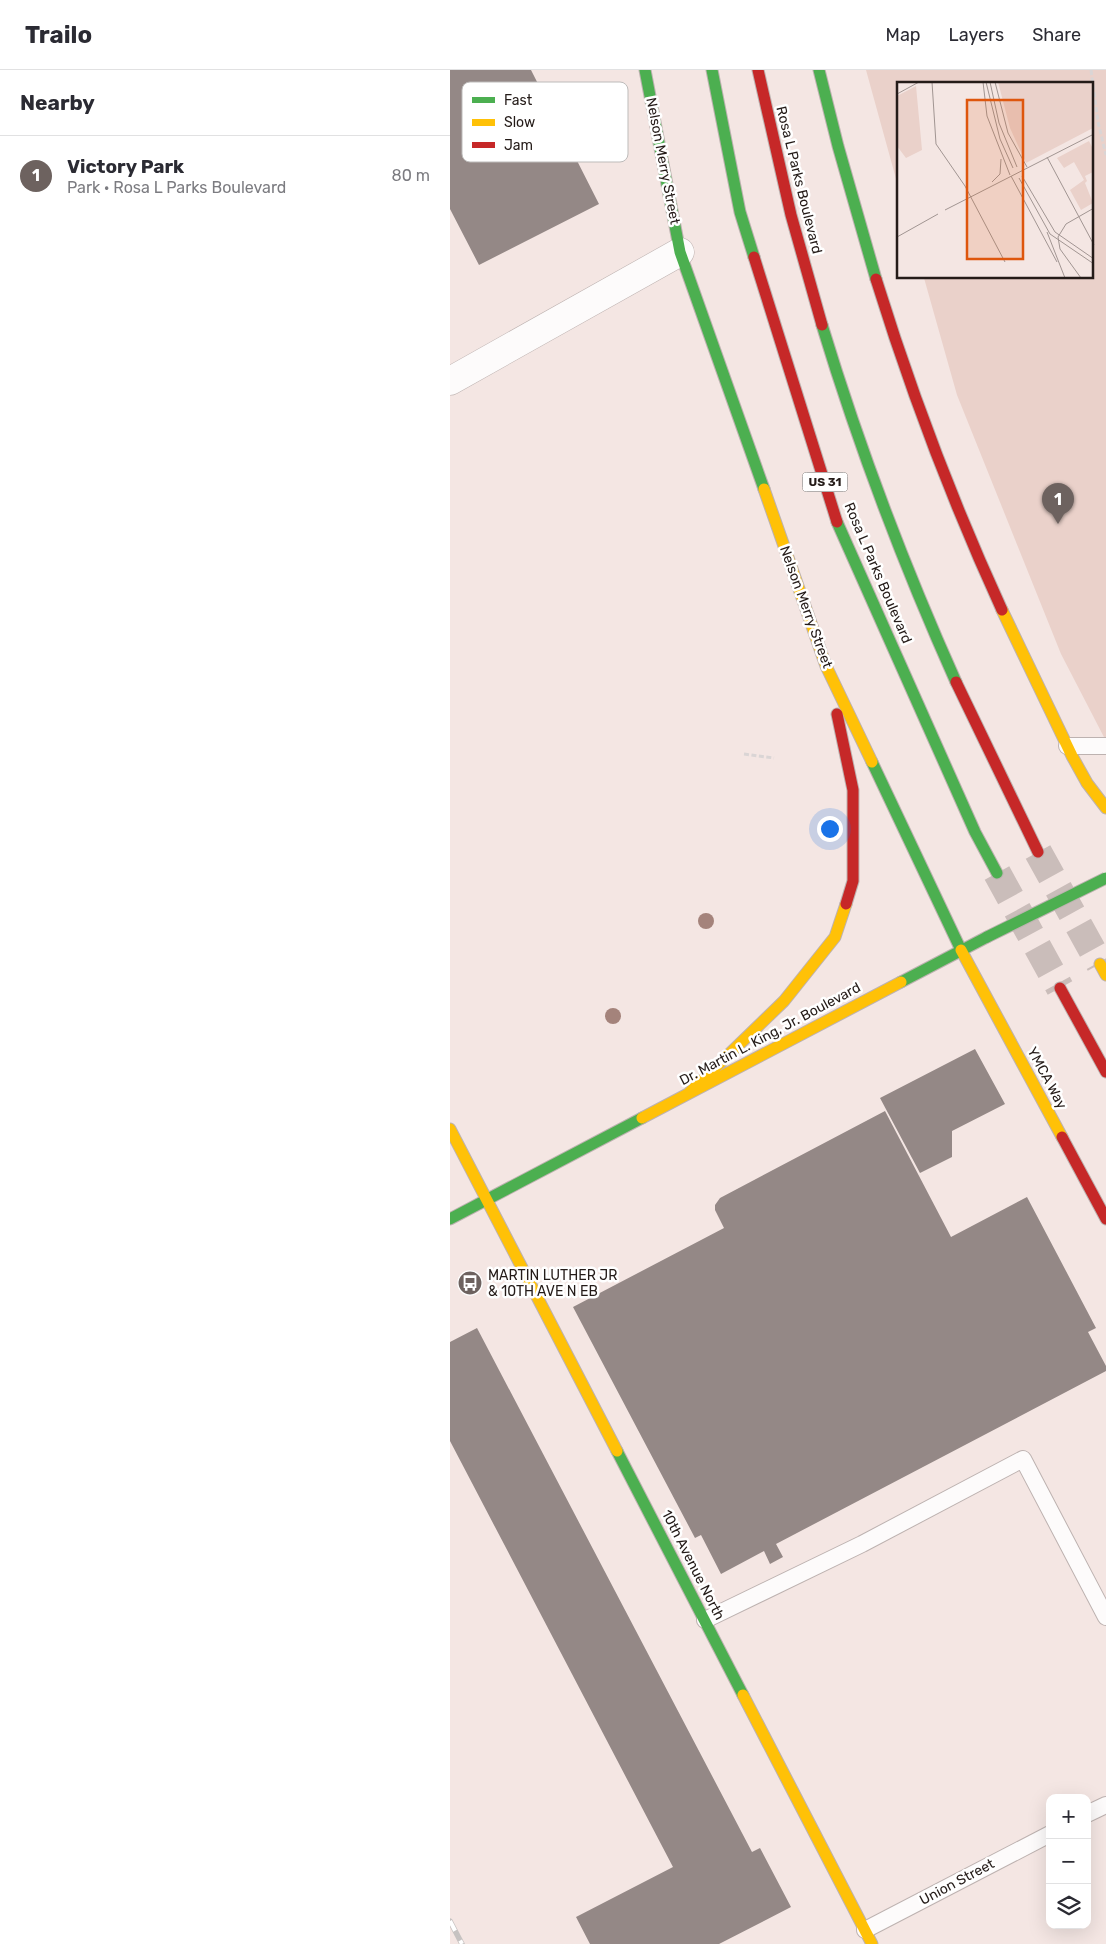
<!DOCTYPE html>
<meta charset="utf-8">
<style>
body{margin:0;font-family:Rubik,sans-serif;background:#f2f2f3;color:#2b2b33}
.controls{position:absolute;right:15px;bottom:15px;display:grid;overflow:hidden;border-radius:10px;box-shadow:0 5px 20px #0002}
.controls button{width:45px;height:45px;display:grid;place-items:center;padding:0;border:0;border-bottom:1px solid #e1e1e2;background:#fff;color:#2b2b33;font:25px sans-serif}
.you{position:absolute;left:379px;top:758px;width:18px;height:18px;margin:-12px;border:4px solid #fff;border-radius:50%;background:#1a73e8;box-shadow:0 0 0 8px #1a73e833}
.badge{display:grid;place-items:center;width:32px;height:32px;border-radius:50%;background:#6d625f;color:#fff;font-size:16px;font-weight:700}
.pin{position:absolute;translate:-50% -41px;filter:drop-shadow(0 1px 2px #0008)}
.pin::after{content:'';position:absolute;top:26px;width:18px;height:15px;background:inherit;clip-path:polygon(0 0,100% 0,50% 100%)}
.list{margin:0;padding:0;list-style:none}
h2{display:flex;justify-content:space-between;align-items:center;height:65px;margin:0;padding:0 20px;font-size:21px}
h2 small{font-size:16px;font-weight:400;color:#7c7c81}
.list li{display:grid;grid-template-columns:32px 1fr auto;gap:15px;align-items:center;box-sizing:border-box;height:80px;padding:0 20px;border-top:1px solid #e1e1e2}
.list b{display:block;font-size:19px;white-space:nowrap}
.list p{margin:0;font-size:16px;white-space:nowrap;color:#7c7c81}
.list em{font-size:16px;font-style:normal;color:#7c7c81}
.icon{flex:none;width:28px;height:28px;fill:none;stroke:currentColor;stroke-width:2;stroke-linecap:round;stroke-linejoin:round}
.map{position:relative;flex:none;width:656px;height:1874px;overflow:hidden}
header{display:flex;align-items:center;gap:30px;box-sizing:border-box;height:70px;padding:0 25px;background:#fff;border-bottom:1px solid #e1e1e2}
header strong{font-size:24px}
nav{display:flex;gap:28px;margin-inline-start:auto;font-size:18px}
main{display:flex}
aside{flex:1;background:#fff}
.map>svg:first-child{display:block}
.green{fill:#ead1ca}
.building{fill:#948886}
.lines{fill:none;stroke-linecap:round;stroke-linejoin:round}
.primary-tunnel{stroke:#cabdba;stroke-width:28;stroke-dasharray:28 14;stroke-linecap:butt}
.lane-casing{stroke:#bdb2b0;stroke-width:18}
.street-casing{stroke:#bdb2b0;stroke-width:29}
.fast-casing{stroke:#bdb2b0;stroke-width:13}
.slow-casing{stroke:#bdb2b0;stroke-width:13}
.jam-casing{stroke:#bdb2b0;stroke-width:13}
.path{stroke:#dad5d5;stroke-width:3;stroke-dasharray:5 2.5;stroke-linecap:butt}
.lane{stroke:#fdfbfb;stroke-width:16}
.street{stroke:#fdfbfb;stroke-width:28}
.fast{stroke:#4caf50;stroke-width:11}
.slow{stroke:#ffc107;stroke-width:11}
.jam{stroke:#c62828;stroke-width:11}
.rail-casing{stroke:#c6c2c1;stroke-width:5.5}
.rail{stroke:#fff;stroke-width:4;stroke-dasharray:11;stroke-linecap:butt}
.fast-bridge-casing{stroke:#bdb2b0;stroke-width:13;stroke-linecap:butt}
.fast-bridge{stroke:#4caf50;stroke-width:11}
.tree{fill:#a4837b}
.labels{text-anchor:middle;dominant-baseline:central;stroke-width:5;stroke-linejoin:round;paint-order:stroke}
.shield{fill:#fff;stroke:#665f5d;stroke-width:1}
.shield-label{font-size:12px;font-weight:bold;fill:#241b18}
.street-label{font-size:14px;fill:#241b18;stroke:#fff}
.poi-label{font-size:14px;fill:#241b18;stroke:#fff;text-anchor:start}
.inset-road{fill:none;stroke:#a19592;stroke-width:1}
.view{fill:#de560d;fill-opacity:0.15;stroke:#de560d;stroke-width:2.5}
.inset-edge{fill:none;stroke:#241b18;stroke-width:2.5}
.key{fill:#fff;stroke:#bdbbba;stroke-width:1}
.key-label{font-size:14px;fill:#241b18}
</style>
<header>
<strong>Trailo</strong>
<nav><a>Map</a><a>Layers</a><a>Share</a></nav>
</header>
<main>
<aside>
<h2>Nearby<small></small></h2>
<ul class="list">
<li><span class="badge">1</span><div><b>Victory Park</b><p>Park · Rosa L Parks Boulevard</p></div><em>80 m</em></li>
</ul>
</aside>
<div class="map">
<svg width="656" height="1874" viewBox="0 0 656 1874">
<rect width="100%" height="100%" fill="#f4e6e3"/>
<path class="green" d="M416,0H656V671L611,584L507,325L474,208H642V14H448V116Z"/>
<path class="building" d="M0,0H81L149,134L29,195L0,139Z
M525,979L555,1034L502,1061V1087L470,1103L430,1028Z
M435,1041L501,1167L577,1127L646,1258L638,1262L656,1296V1301L326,1474L333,1487L320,1494L314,1481L271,1504L251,1465L245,1468L123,1237L274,1158L265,1140V1135L270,1128Z
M27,1258L302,1782L310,1778L341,1837L269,1874H140L126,1847L223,1797L0,1371V1272Z"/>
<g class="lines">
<path class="primary-tunnel" d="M588,782L650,894
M547,803L610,918"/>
<defs>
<path id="lane" d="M617,676H656
M255,1550L412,1474L573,1389L656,1547
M637,1744L656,1735
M415,1860L600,1764"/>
<path id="street" d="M0,311L230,182"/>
<path id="fast" d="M195,0L230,182L314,419
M262,0L290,142L304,187
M369,0L388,76L426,209
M372,255C409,377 454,496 506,612
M387,452L525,762L547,803
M422,692L511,880
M451,912L537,867
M0,1149L192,1048
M167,1381L293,1625"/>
<path id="slow" d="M314,419L376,596L422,692
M552,540L622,686L637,713L656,738
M511,880L612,1067
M650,894L656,905
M239,1023L334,931L385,867L396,834
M192,1048L451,912
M0,1059L167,1381
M293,1625L422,1874"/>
<path id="jam" d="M308,0L341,145L372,255
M304,187L387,452
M426,209C461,322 503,433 552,540
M506,612L588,782
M387,644L403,720V811L396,834
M610,918L656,1002
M612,1067L656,1149"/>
</defs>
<use href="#lane" class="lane-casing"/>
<use href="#street" class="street-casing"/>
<use href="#fast" class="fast-casing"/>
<use href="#slow" class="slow-casing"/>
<use href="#jam" class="jam-casing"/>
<path class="path" d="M641,0L648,52L656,85
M294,684L324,688"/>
<use href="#lane" class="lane"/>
<use href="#street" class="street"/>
<use href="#fast" class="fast"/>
<use href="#slow" class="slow"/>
<use href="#jam" class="jam"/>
<defs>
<path id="rail" d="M0,1851L12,1874"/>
</defs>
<use href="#rail" class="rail-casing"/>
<use href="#rail" class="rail"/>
<defs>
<path id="fast-bridge" d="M537,867L656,808"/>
</defs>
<use href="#fast-bridge" class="fast-bridge-casing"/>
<use href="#fast-bridge" class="fast-bridge"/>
</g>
<g class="tree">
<circle cx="256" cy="851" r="8"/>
<circle cx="163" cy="946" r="8"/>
</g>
<defs>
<symbol id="bus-disc" viewBox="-11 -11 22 22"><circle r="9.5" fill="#6d625f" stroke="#fff"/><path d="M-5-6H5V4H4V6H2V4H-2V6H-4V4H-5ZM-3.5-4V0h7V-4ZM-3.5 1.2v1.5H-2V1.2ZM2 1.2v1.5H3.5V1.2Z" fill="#fff"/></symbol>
</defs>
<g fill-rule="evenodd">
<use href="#bus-disc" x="6" y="1199" width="28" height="28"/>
</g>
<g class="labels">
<rect class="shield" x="352.5" y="402.5" width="45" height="19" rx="4"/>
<g class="shield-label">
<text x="375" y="412">US 31</text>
</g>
<g class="street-label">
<text transform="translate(213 91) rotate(79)">Nelson Merry Street</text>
<text transform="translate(349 110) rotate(76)">Rosa L Parks Boulevard</text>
<text transform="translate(428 503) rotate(67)">Rosa L Parks Boulevard</text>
<text transform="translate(356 537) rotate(70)">Nelson Merry Street</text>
<text transform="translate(320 964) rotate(-28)">Dr. Martin L. King, Jr. Boulevard</text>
<text transform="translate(597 1008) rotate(62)">YMCA Way</text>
<text transform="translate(243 1495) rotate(63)">10th Avenue North</text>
<text transform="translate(507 1812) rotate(-28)">Union Street</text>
</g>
<g class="poi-label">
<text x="38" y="1205">MARTIN LUTHER JR<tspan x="38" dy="16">&amp; 10TH AVE N EB</tspan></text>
</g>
</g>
<g transform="translate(447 12)">
<rect width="196" height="196" fill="#f4e6e3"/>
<path d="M101,0H196V46L129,81L113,46ZM19,4L25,68L9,76L0,64V14ZM192,59L196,67V90L188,94L190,99L188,101L196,121L184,128L173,108L187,98L177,80L167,86L160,76Z" fill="#ead1ca"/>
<path class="inset-road" d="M35,0L39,62L68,104L108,180M86,0L90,34L113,93M89,0L103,57L116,86M93,0L102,41L120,85M98,0L111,51L130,85M0,12L22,0M150,75L197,163M114,94L160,180M125,94L158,150L197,177M122,96L153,152L197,182M95,100L103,92L104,77M48,128L197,52M150,150L168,196M0,155L41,132M184,196L163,167L161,155L169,142L197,126"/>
<path class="view" d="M70,18H126V177H70Z"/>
<rect width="196" height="196" class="inset-edge"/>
</g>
<rect x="12" y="12" width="166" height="80" rx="8" class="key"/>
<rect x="22" y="27" width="23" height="6" fill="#4caf50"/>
<rect x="22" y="49" width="23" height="7" fill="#ffc107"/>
<rect x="22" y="72" width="23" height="6" fill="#c62828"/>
<g class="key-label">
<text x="54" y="35">Fast</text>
<text x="54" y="57">Slow</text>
<text x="54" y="80">Jam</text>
</g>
</svg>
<div class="controls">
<button>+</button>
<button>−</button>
<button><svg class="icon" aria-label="layers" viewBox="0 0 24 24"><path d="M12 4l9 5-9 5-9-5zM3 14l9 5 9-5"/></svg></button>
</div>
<div class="you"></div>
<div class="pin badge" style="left:608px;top:454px">1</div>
</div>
</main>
